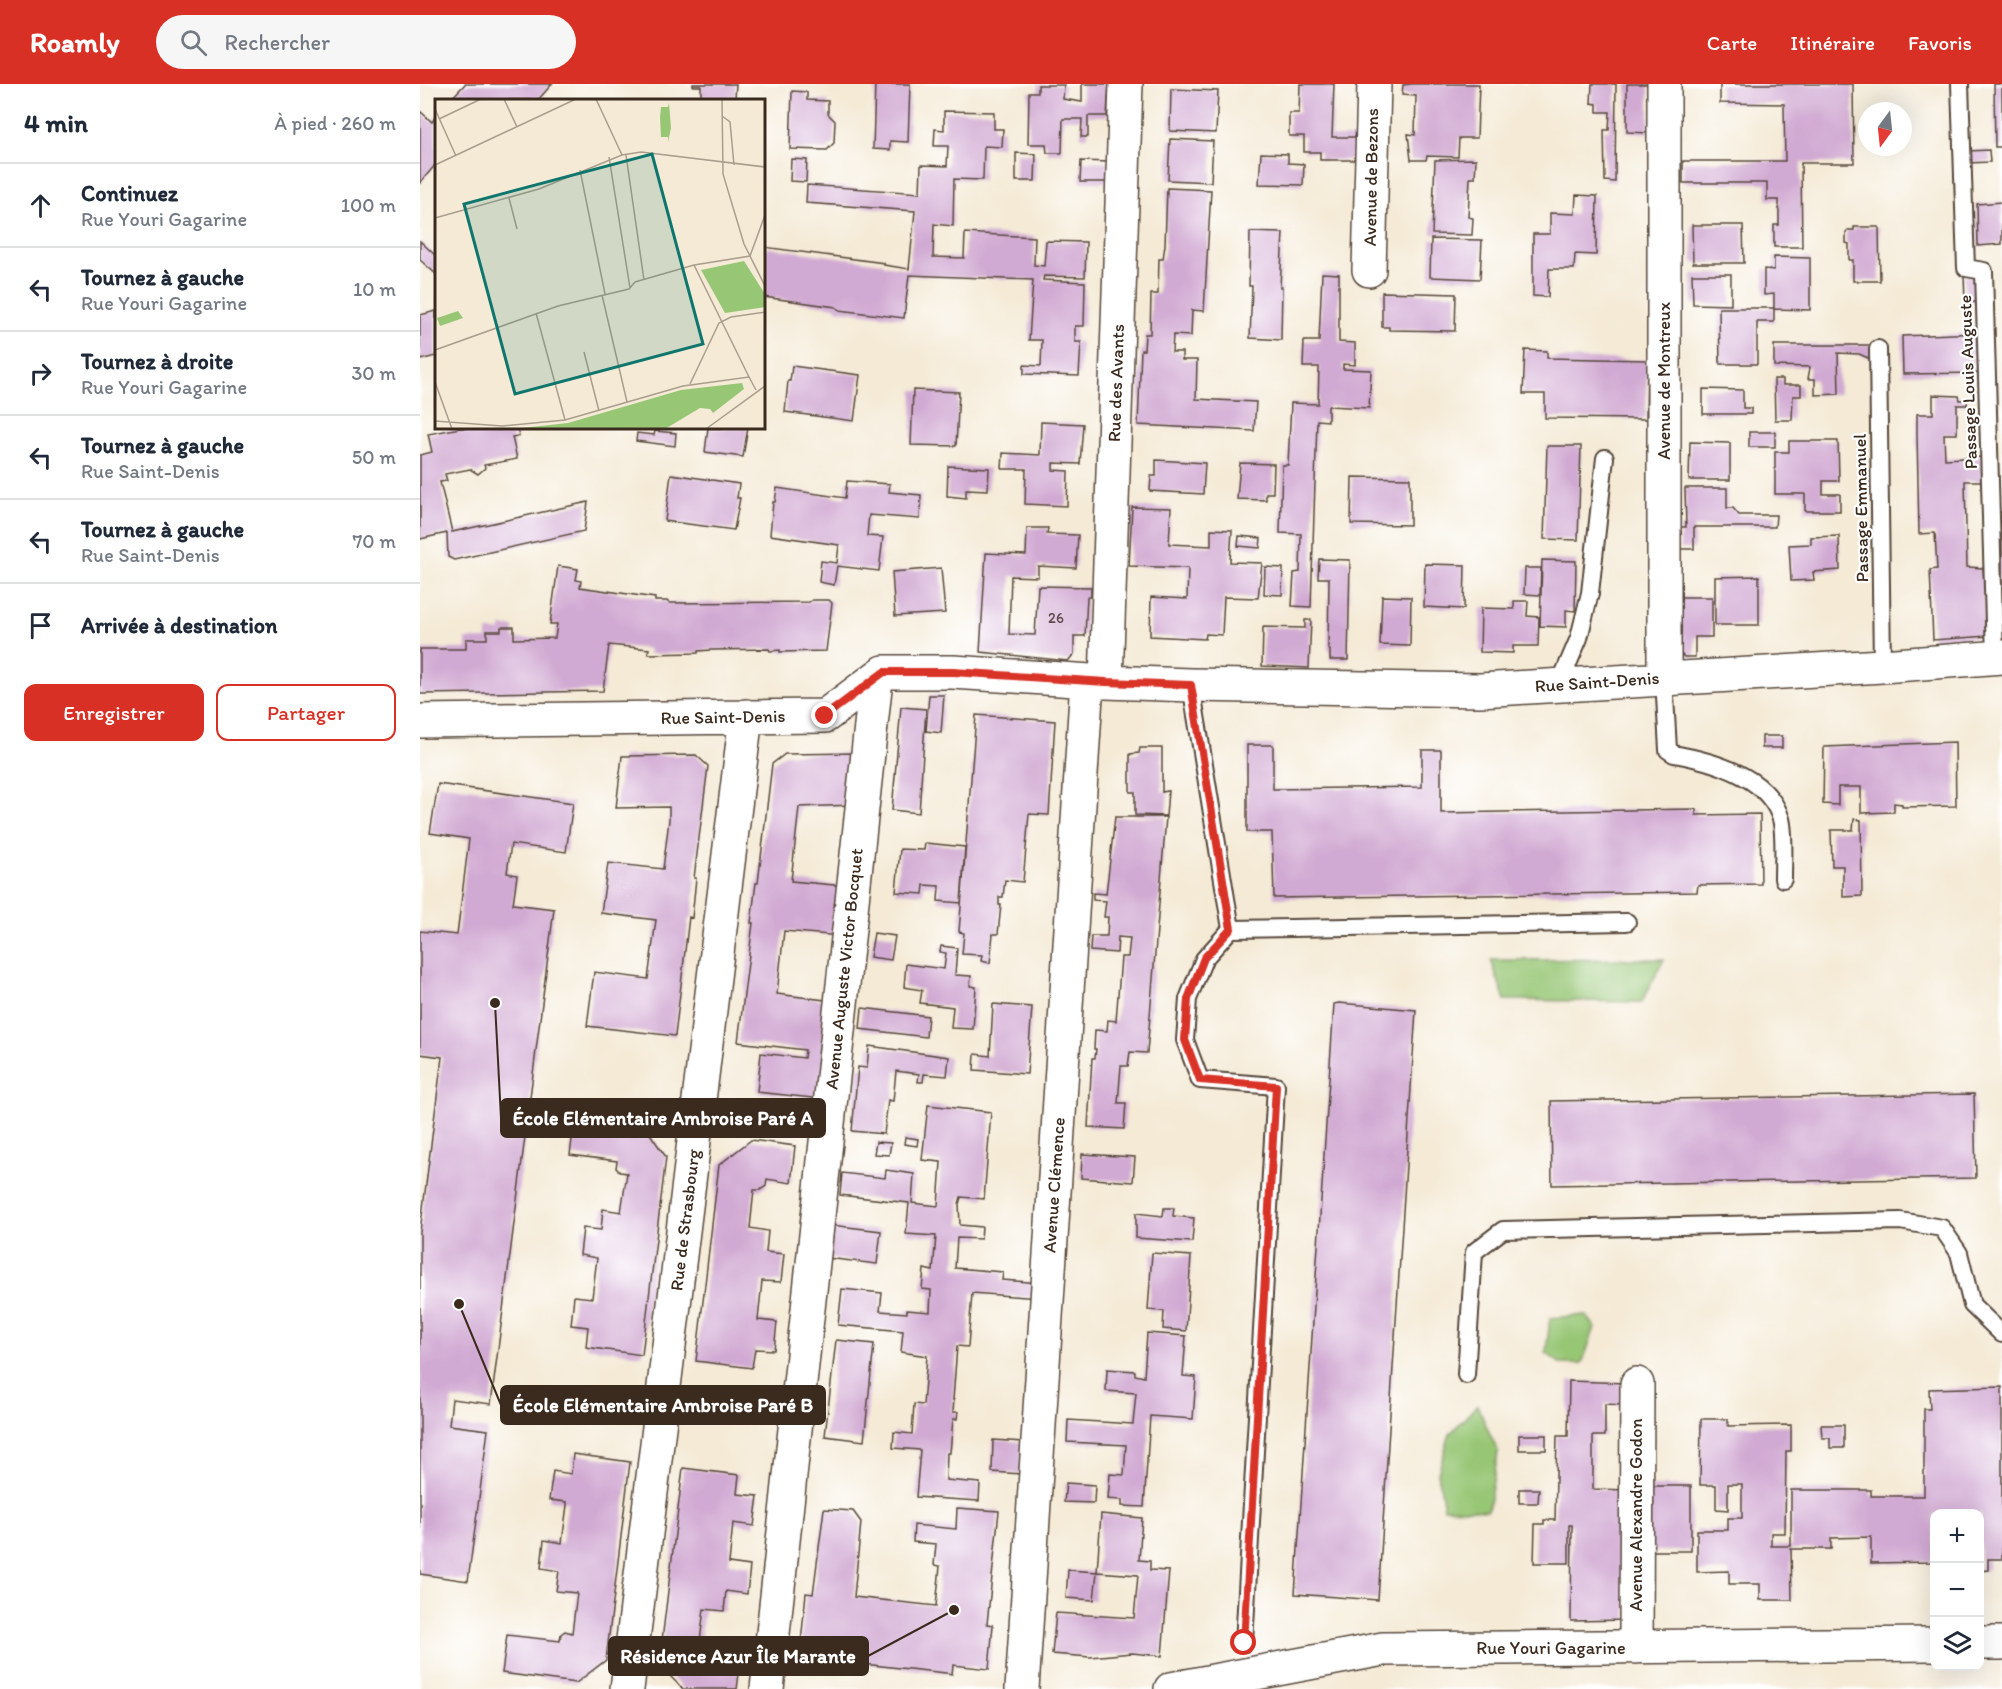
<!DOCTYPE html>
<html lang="fr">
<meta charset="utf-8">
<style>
body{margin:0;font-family:Itim,sans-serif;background:#f6f6f7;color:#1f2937}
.controls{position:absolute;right:18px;bottom:18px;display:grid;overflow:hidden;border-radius:12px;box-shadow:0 6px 24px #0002}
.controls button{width:54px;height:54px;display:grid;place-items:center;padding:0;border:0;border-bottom:2px solid #e0e1e3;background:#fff;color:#1f2937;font:30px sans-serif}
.compass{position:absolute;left:1438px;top:18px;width:54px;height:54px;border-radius:50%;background:#fff;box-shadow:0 6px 24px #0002;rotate:195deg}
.stop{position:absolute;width:18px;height:18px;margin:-14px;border:4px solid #d93025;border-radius:50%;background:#fff}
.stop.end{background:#d93025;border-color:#fff;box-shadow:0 2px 6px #0008}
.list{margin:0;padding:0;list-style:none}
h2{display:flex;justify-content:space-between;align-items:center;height:78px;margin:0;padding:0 24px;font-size:26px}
h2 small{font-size:20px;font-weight:400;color:#747a83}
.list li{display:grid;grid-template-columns:39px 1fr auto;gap:18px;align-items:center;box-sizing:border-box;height:84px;padding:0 24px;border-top:2px solid #e0e1e3}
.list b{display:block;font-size:22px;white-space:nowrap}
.list p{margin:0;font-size:20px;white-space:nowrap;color:#747a83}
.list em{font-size:20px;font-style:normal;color:#747a83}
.actions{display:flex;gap:12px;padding:18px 24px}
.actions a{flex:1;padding:14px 0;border:2px solid #d93025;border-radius:12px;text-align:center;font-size:21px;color:#d93025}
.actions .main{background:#d93025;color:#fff}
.icon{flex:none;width:33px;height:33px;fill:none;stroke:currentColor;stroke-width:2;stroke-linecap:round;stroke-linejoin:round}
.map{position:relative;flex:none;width:1582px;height:1605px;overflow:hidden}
header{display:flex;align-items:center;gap:36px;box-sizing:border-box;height:84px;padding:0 30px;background:#d93025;color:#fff}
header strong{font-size:28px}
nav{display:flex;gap:33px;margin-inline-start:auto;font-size:21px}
.search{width:420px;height:54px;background:#f6f6f7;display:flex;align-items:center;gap:15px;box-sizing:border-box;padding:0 21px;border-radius:33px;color:#747a83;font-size:22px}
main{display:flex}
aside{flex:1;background:#fff}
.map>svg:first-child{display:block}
.green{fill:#97c675;stroke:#69784a;stroke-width:1.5}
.building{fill:#d1aad3}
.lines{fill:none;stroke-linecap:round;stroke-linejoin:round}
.service-casing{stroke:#57473a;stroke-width:20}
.minor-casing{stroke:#57473a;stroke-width:36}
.service{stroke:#fff;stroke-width:16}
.minor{stroke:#fff;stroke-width:33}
.route{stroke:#d93025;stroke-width:8}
.labels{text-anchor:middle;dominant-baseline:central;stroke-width:4.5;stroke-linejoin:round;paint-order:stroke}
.number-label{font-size:15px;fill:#604a4b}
.street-label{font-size:18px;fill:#3b2a1e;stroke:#fff}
.inset-road{fill:none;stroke:#aa9d8c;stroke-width:1.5}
.view{fill:#0f766e;fill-opacity:0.15;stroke:#0f766e;stroke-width:3}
.inset-edge{fill:none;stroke:#3b2a1e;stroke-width:3}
.leader{fill:none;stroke:#3b2a1e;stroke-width:2}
.callout-dot{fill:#3b2a1e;stroke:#fff;stroke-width:2}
.callout{fill:#3b2a1e;stroke:#3b2a1e;stroke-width:2}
.callout-label{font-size:20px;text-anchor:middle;font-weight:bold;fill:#fff}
</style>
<header>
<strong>Roamly</strong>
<div class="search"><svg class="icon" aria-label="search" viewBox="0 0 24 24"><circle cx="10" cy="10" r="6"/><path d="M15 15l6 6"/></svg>Rechercher</div>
<nav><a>Carte</a><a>Itinéraire</a><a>Favoris</a></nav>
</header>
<main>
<aside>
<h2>4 min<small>À pied · 260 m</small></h2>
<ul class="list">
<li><svg class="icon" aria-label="ahead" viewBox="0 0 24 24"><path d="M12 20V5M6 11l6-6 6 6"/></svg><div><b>Continuez</b><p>Rue Youri Gagarine</p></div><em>100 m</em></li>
<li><svg class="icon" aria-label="left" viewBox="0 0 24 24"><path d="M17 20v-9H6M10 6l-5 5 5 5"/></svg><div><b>Tournez à gauche</b><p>Rue Youri Gagarine</p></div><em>10 m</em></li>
<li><svg class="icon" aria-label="right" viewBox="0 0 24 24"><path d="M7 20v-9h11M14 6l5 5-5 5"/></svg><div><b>Tournez à droite</b><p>Rue Youri Gagarine</p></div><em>30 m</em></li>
<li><svg class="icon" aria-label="left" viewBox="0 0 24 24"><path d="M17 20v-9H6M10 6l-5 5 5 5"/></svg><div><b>Tournez à gauche</b><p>Rue Saint-Denis</p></div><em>50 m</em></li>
<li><svg class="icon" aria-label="left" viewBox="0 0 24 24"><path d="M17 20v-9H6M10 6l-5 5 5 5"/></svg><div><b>Tournez à gauche</b><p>Rue Saint-Denis</p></div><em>70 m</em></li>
<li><svg class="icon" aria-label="arrive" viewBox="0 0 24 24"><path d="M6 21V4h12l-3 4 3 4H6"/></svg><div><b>Arrivée à destination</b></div></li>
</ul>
<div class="actions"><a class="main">Enregistrer</a><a>Partager</a></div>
</aside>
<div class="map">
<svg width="1582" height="1605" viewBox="0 0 1582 1605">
<rect width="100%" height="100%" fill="#fff"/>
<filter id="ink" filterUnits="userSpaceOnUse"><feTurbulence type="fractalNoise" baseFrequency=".0167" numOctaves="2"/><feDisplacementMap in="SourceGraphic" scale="12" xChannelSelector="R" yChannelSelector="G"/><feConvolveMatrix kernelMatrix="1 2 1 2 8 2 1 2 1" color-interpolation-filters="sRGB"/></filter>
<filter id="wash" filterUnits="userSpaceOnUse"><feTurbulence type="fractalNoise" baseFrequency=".008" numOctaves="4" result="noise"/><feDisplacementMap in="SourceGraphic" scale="24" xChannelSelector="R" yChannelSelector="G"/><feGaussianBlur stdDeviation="1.35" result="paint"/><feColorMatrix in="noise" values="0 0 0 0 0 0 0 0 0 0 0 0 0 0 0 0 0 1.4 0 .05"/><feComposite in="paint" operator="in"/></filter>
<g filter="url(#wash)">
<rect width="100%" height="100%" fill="#f4ead6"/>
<path class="green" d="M1244,875L1222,918L1085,916L1071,876Z
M1166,1231L1175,1243L1162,1280H1141L1126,1269L1130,1234Z
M1057,1321L1078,1368L1068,1426L1024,1424L1018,1389L1030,1350Z"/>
<g id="blocks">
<path class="building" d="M45,0H132L118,16H30Z
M273,0H316L315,15L281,13V2H273Z
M455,0H490L488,58L470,57V66L453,65Z
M662,0H689L687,32H668V53H661L662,35H643L642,69H627L626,60H608L609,8H618V1H644L643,15L662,18Z
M880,0H914L912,53H943V76H900V68H884V52H869V29H879Z
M991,0H1059L1057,54H1039L1038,73L1007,72L1006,76H991L988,50L995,51L996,12L982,11L983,1Z
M1172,0H1196L1195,98L1185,97L1184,46H1189L1190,28H1177V20L1171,19Z
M1207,0H1229V49L1207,48Z
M1300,0H1433L1434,79H1381L1382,163H1354V141H1359V116H1347V99H1263V77H1365L1364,20L1300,19Z
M1574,0H1582V63H1575Z
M751,5L798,7L796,49L750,47Z
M372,7L387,8V16L408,17V30L415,37L414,59L407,66L370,65Z
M0,27L12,38L16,32V80L0,99Z
M524,27L574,28V45H583L582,63L564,62L563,96L534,95L533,142L514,140L513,173L544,174L545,149L615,153L614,181L624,182L626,157L666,158L665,193L624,192L623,196L665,198L664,242H655V258H661L659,292L604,290V281L621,282L622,256H609L613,196L489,191L484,234L419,226L416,223L344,213V163L464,179V181L489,185L495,127L386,119L387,101L500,109L501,81L527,82L528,62H514L515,45L524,46Z
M750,55L793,57L791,98L748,96Z
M1569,66L1570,78L1548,79V67Z
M596,69L616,70L615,97H596Z
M841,69L868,70V79L884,80L883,101L839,100Z
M371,75L387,76L386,98L370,97Z
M1056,75L1055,94H1050L1048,133L1053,134L1052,151L1012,150L1015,76Z
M661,77L689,78L688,98H660Z
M747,104L791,106L784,227L772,226L771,252L753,251L752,268H762V276H777L776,315L836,318L834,347L718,341L721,266H724L725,250H730L731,210H738L739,175H743L745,161Z
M1156,111L1177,112L1176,171L1155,170L1154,185H1129L1128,213L1113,212V150H1130V129L1155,130Z
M1582,118V160L1558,162L1557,120Z
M1272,141H1323L1324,179H1273Z
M1434,143H1459L1460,197H1433V176H1429V160L1426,159V148L1428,146H1434Z
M830,148L863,149L860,203H862L861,256L830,254L832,202H829Z
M1011,155L1062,156L1060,195L1010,193Z
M0,157L16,172V190L0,176Z
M1354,173L1390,174V226L1354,225V238H1337V280H1300L1299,224H1354V210L1344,211V185L1354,186Z
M902,189L919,190V258L935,259V281L923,280V285L951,286L949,324L908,322V337L897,336L891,523L872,522L874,489L880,488L881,450L860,449L862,381H868L871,319L898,320L899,283H883L884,257H899Z
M1272,190H1311V221L1273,220Z
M1544,191H1557L1558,218H1545Z
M962,208L1036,210L1035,247L969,246V243H962Z
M16,227V272L0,276V231Z
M1559,249L1560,289L1483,290L1482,252Z
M1354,261H1452L1453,276L1439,270L1418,269L1419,310L1395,311V295H1388L1390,283L1354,282Z
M1105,266L1127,267V274L1227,276L1226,335L1125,334V310H1103Z
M372,282L440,291L434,337L365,328L368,297H370Z
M1354,295H1363V301H1381V312H1373L1372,336H1355Z
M1283,305L1323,306V324H1331V330H1283Z
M493,306L539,308L536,362L491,361Z
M1513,311L1539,312L1540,316H1547V321H1537V350H1524L1525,375L1563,373L1564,397H1545L1547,483L1563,484L1568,552L1513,556L1510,486L1517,485L1515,449L1499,450L1497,350V330H1513Z
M621,338L663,340L660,380L633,379V386L648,387L647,422L605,420L606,385H582L583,369L620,371Z
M40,344H97L99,352L92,353L97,375L64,381L65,384L58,390L50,385L25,390L27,397L20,398L32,448L168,418L164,447L34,476L28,473L27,449L0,455V371L12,368L8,350Z
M288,344H328L323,373L285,368Z
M235,347L256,349L255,362L216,357L217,349L234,351Z
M1329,348H1355V363H1329Z
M1369,357H1418L1419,397H1403V410H1420V427H1385V410H1355V368H1369Z
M1270,358L1310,359V396H1269Z
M1127,362H1161L1158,456L1124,455Z
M736,376L785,379L783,410L730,407L731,392H736Z
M820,379L854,380L853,409H846V416L817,415Z
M528,382L569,384L568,406L546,405V414L527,412Z
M251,390L319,400L317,414H320L314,446L245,437Z
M932,393L990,394V441L931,440Z
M427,397L470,400L469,408L501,411L500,435L449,431L447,452L463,453L459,487L417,482L414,501L399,498L401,477L417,479L419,461L350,451L353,418H355L357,404L425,414Z
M1265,404H1307V424H1313L1319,431H1356L1355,443H1274V465H1260V443H1266Z
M712,423L751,424L749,460L791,462V445L812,446L810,478L842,479L838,514L804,513L802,551L786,550L785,555L730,552L731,513L767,515L768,484L709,482Z
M1582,428V509H1578L1576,429Z
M607,444H628L627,450L658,451L656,484L618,482V493L591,492L589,550L615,551L618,502L671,503V513H667L665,552H654V570L648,577L560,568L566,469L606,471Z
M819,452L841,454L840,464L818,462Z
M1419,452L1420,486L1393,488L1394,496L1371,497L1369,461L1391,460V453Z
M899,475L930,476L928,576H910V566L908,565L909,494H898Z
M1122,476L1156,477L1155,527L1146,526V543L1120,542Z
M1005,480L1045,481L1044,525L1004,523Z
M138,482L158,485L156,496L161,497L160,503L235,514V517H247L249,519L389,518L392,516H409L412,519L406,567L360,568V566L350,567L349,565L291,566L278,567V569L228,570L229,565L189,561L183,607L0,610V565H46V555H67V547H81V543H94V555L135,554L137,540H130Z
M845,483L863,484L862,511L844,510Z
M521,484L525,529L475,532L472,488Z
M1105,484H1121L1120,511L1104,510Z
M1339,492V541H1295V493Z
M962,512L991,513L990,562L960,561Z
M1258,513H1292V553H1275V573H1264L1258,567Z
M1094,517H1108L1107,532L1119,533L1118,562H1093V569L1060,568L1061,524L1094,525Z
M885,536H891L889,584L842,582L843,543L885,544Z
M509,611H524L521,649L506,647Z
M481,623L506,625L499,729L472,726Z
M556,631L635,637L629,731L609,730L603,798L585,796L583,813H579V821H581L578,850H573L570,879L561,877L562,871L542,870L544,849L539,848Z
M1342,652H1362V664H1342Z
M1535,658L1536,722L1482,723V720L1474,719V728L1441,729V703H1418V721L1403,720L1404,663Z
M827,661H853V705L1002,703V666H1021V729L1276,725V731L1340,730L1341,800L1278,801L1277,808L854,814L852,748H827Z
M720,664H742V708L748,707L746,732L715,731V708H710V670L719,669Z
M440,669L434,721L379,723L371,797L425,802L420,852L364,847L357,910L413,917L402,1015L337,1008L341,969L384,974L385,966L318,958L333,839H331L336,799H338L352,680L365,670Z
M276,671L288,682L274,794H276L272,834L269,833L255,952L167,942L174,888L228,895L236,836L181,829L188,779L243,785L249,736V723L196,724L202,672Z
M18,700L153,719L146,768L91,760L87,789L97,791L93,820L134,825L71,1320L32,1315L29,1341L68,1346L48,1497L0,1490V1148L22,973L0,970V847L37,851L49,755L10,749Z
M695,733H746L727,969L710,968L708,982H701L698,1019H706L704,1045L668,1043L672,974H675L676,965H674L675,946L687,947L688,936L696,937L701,873H708L710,854L698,853L697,869L670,867L671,852H687L688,833H684L686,817L673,816V809L686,810Z
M1434,735L1441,736L1442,812L1423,813V782H1412L1411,746H1433Z
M505,759L545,763L541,819L518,817L519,802L504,801L503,810L476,808L480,765L504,766Z
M454,849L475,852L471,876L450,873Z
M521,862L537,864L535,891L551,892L550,902L556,903L553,945L531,944L533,923L500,919L502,906L484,903L486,880L524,885L526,869L520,868Z
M919,919L996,926L958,1516L875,1510L914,920Z
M573,920L612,923L607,990L554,986L555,970L570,972Z
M442,924L508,932L506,953L440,945Z
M449,962L529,973L527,992L504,990L503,998H498L499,990L476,987L473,1017L468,1016L464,1050L432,1047L438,983L447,984Z
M1554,1010L1556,1094L1132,1101L1131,1017Z
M508,1021L571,1028L564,1115L541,1113L539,1120L540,1141L562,1143L561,1155L537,1154L535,1184L583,1188L582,1196L620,1199L619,1214L552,1209L548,1263L537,1262L533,1316H534L533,1328H538L537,1335H533L530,1369H527L526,1396L560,1399L559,1417L496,1413L500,1366L473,1364L474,1348L492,1350L494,1320L503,1321L507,1272L481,1268L483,1247L418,1241L422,1205L462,1209L460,1227L487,1229V1226L510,1228L511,1206L502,1205L504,1185L513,1187L516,1152L486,1150L489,1119L420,1111L422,1089L465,1094L466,1086L494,1090L492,1119L518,1122L521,1078L502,1076Z
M155,1032L224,1041L246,1073L222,1271L166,1263L168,1243L151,1241L154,1212L172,1214L177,1174L160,1171L163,1144L181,1146L183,1125L201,1128L207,1089L200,1088L196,1084L197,1077L150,1071Z
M485,1053L498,1055L497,1062L484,1060Z
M331,1056L375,1062L371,1099L347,1095L346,1102L340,1106H334L330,1144L348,1147L346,1168L364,1170L361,1198L342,1197L338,1236L357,1238L354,1266L335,1265L332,1284L276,1277L299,1081Z
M456,1058L471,1059L469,1071L454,1070Z
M662,1070L715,1073L713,1098L661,1094Z
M744,1124H754L753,1132L774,1134L772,1158L716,1154V1129L743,1132Z
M411,1141L461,1147L457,1180L407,1174Z
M732,1169L771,1172L766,1247L743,1245L744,1227L728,1226Z
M727,1249L766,1252L763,1292L776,1293L773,1335L730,1332L724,1423L702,1422V1416L688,1415L690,1390L704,1391L706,1361L647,1358L648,1336L713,1340L716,1309L686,1307L687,1285L715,1287V1291L724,1293Z
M416,1256L454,1260L444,1357L405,1352Z
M1149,1297L1207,1299L1203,1321L1185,1320V1352H1173V1405L1207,1406V1536L1151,1537L1152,1441H1149V1479H1114L1115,1440H1124V1436H1135L1137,1352H1148Z
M1582,1303V1475H1568V1486L1560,1487V1430H1514V1478L1451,1479V1453L1411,1454V1465H1371L1372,1516H1340V1500H1309V1487L1277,1488V1446H1308V1434H1322V1400H1308V1426L1296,1425V1401H1280L1281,1335H1308V1342L1371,1341V1367H1366L1365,1449H1351V1462H1371V1406H1451V1412H1504V1325H1510L1509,1305Z
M1401,1341H1424V1364H1410V1354H1402Z
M1099,1351H1126V1366H1099Z
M573,1356L604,1358L601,1390L572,1388Z
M153,1370L210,1378L186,1576L156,1599L82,1589L87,1551L140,1557L141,1550L145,1547L152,1549L157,1509L136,1507L139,1487L121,1484L124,1456L142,1459L147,1421V1418L129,1416L133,1387L151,1390Z
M263,1384L319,1391L317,1410L338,1412L334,1442L313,1439L309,1479L330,1482L327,1510L306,1507L304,1527L284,1525L279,1565L288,1568L290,1571L289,1579L320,1582L317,1605H263L239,1581Z
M646,1399L675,1401L674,1419L644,1418Z
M1223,1402H1271V1467H1223Z
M1099,1405H1119L1118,1419H1099Z
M537,1424L579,1427L567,1540L573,1541L569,1585L533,1581L532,1590L526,1589L425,1578V1574L380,1568L386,1509L393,1510L404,1425L433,1427L441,1438L434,1513L516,1522L520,1482L514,1481L516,1460L493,1458L494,1441L536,1445Z
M681,1430L722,1434L719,1476L730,1477V1486L749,1487L742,1572L712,1569L670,1573L632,1570L636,1529L714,1534L718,1491L677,1488Z
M648,1486L677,1488L674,1516L646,1514Z"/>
</g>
</g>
<g filter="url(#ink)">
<use href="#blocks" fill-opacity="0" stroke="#57473a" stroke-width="1.5"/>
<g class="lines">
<defs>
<path id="service" d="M1540,0L1546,184L1564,187L1575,574
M1458,265L1462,582
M1244,594L1248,666L1254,670C1293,677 1348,692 1361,735C1365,749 1363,779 1363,795
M771,601L811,845L1207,838
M1139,601L1159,554L1170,509L1185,374
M811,845L784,875L768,915L765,956L780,996L856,1002L824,1559
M1046,1291L1054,1168L1083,1146L1480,1137L1522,1144L1539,1169L1552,1221L1582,1250"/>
<path id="minor" d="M1244,0V594
M949,186L954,0
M686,598L706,0
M0,637L405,632L464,588H533L686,598L771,601L1060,606L1462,582L1582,573
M1560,1559H1582
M1216,1563L1217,1300
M207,1605L326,632
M347,1605L456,595
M602,1605L667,597
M751,1605L963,1565L1514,1560"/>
</defs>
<use href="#service" class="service-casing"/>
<use href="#minor" class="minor-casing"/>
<use href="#service" class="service"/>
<use href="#minor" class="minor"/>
</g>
</g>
<g class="lines" filter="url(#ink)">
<path class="route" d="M405,632L464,588H533L686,598L771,601L811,845L784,874L768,915L765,956L780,996L856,1002L824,1559"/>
</g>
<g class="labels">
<g class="number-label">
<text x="636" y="534">26</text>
</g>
<g class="street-label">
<text transform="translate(951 93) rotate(-89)">Avenue de Bezons</text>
<text transform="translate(1244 297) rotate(-90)">Avenue de Montreux</text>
<text transform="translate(1548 298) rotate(-92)">Passage Louis Auguste</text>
<text transform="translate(696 299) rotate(-88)">Rue des Avants</text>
<text transform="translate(1441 424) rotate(-91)">Passage Emmanuel</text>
<text transform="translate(1177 598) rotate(-4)">Rue Saint-Denis</text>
<text transform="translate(303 633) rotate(-1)">Rue Saint-Denis</text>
<text transform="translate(424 885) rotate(-84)">Avenue Auguste Victor Bocquet</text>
<text transform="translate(634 1101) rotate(-86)">Avenue Clémence</text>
<text transform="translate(265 1136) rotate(-83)">Rue de Strasbourg</text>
<text transform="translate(1216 1431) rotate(-90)">Avenue Alexandre Godon</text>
<text x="1131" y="1564">Rue Youri Gagarine</text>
</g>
</g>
<g transform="translate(15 15)">
<rect width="330" height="330" fill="#f4ead6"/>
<path d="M234,4L236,29L233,43V38H226L225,18L226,8H233ZM309,162L330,195V208L290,214L266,171ZM23,212L28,219L5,227L2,219ZM307,284L309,290L278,314L275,310L265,309L230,330H78L133,324L246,291Z" fill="#97c675"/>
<path class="inset-road" d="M69,0L82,28M161,0L187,56M287,0L288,75L309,145L330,187M0,10L21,57M287,17L295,23L299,66M4,20L46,0M191,56L209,181M174,58L195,189M0,66L141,0M145,71L170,195M74,99L82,130M0,119L104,90L187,56L206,53L330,68M259,166L314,278M167,196L192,303M101,214L130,321M0,251L123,207L194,190L200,183L259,166L315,157L330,116M149,253L164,312M0,283L17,330M255,285L284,224L296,218L330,213M0,322L67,327L130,321L248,287L314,278L321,291M271,330L330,287"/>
<path class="view" d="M217,55L268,245L80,295L29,105Z"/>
<rect width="330" height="330" class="inset-edge"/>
</g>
<path class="leader" d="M75 919L81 1034M39 1220L81 1321M534 1526L448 1572"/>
<g class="callout-dot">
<circle cx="75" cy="919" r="6"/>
<circle cx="39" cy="1220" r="6"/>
<circle cx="534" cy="1526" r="6"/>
</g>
<g class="callout">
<rect x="81" y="1015" width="324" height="38" rx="6"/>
<rect x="81" y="1302" width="324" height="38" rx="6"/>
<rect x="189" y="1553" width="259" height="38" rx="6"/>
</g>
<g class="callout-label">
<text x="243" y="1041">École Elémentaire Ambroise Paré A</text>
<text x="243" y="1328">École Elémentaire Ambroise Paré B</text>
<text x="318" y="1579">Résidence Azur Île Marante</text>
</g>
</svg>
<div class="controls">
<button>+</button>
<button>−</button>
<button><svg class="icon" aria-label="layers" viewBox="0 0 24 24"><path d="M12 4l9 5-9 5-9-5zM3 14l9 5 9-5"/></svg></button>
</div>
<svg class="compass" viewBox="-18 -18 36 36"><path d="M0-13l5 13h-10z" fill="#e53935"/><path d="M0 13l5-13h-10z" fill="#747a83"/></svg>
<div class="stop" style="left:824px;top:1559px"></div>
<div class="stop end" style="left:405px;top:632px"></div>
</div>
</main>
